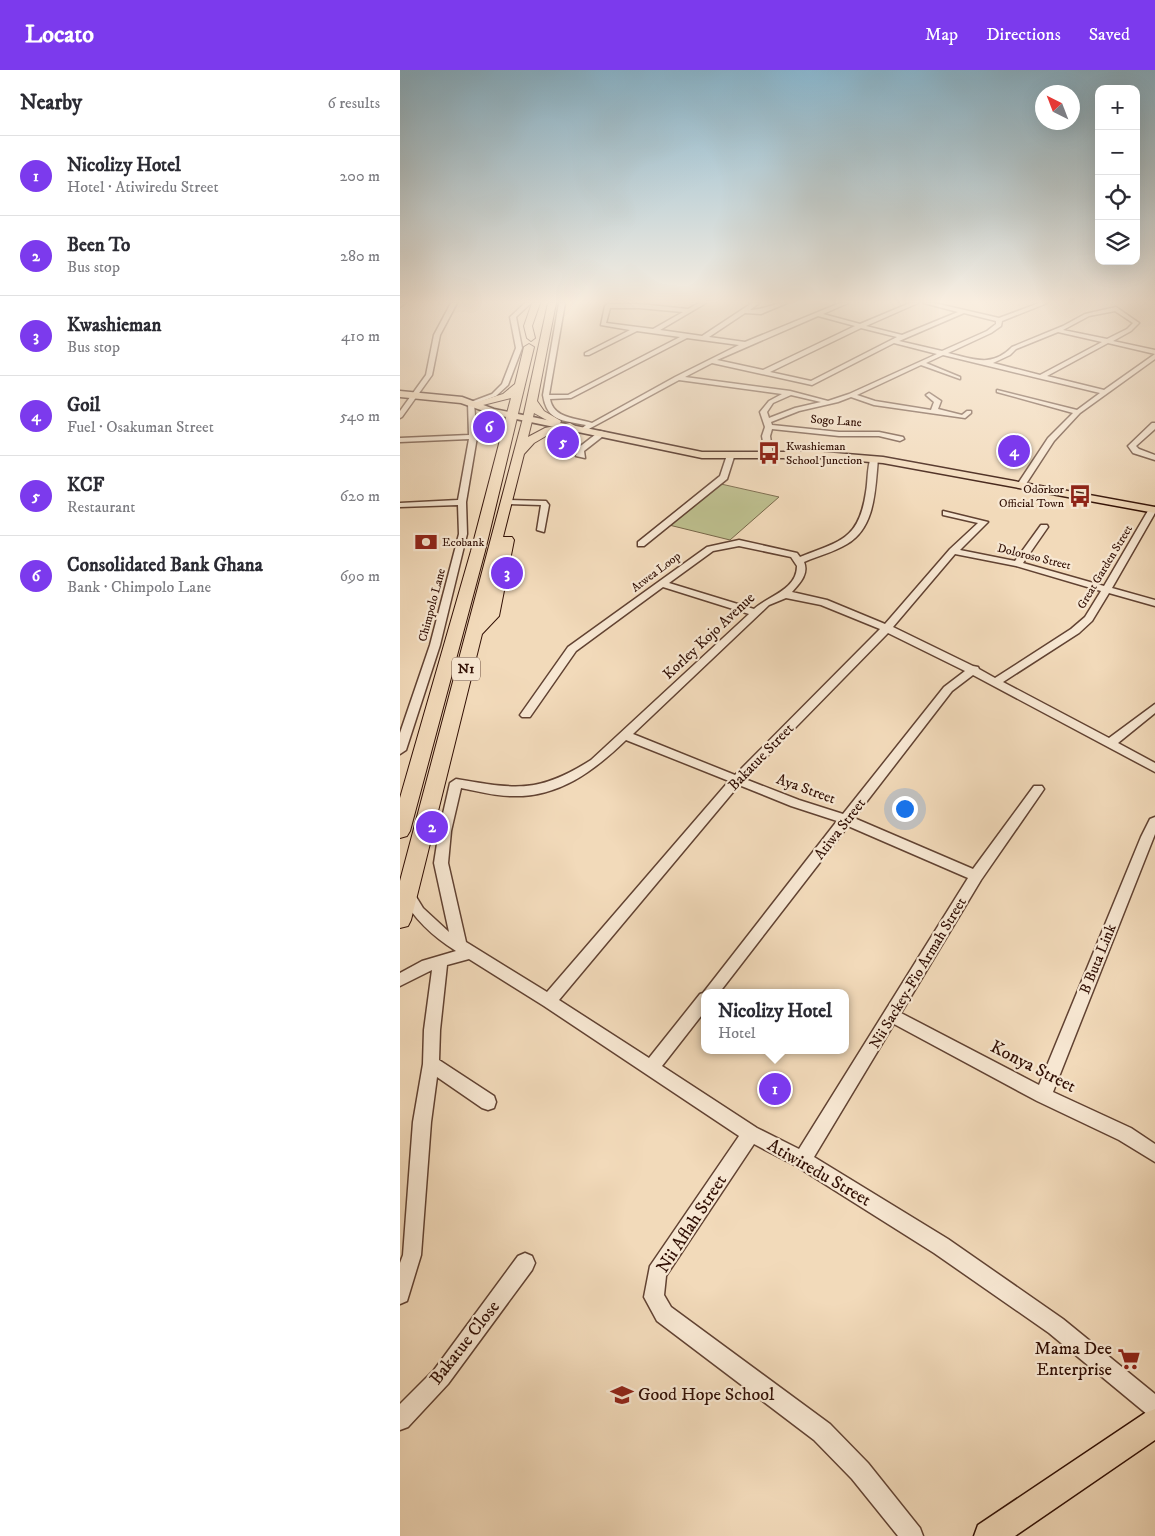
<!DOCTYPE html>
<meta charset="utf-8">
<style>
body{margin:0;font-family:"IM FELL DW Pica",serif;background:#f7f7f7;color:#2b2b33}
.controls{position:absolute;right:15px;top:15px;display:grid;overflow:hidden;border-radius:10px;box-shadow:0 5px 20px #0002}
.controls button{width:45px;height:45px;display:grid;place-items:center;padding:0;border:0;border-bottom:1px solid #e1e1e2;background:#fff;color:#2b2b33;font:25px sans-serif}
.compass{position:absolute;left:635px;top:15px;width:45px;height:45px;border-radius:50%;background:#fff;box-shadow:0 5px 20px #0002;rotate:318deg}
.you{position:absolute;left:504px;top:738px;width:18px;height:18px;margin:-12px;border:4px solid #fff;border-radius:50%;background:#1a73e8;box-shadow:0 0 0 8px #1a73e833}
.badge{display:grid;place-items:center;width:32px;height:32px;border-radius:50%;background:#7c3aed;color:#fff;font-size:16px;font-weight:700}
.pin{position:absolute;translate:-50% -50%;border:2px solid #fff;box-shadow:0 1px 5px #0006}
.popup{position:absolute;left:301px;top:919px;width:148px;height:65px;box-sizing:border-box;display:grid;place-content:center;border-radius:10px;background:#fff;filter:drop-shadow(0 1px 4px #0005);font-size:16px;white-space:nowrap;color:#7c7c81}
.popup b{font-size:19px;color:#2b2b33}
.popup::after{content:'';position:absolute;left:50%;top:100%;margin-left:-10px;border:10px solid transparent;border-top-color:#fff}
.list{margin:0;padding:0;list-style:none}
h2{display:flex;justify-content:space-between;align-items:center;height:65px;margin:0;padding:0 20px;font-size:21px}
h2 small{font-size:16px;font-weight:400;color:#7c7c81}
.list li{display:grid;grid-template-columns:32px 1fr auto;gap:15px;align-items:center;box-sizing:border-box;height:80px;padding:0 20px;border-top:1px solid #e1e1e2}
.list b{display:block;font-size:19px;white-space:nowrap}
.list p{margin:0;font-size:16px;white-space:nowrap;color:#7c7c81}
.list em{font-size:16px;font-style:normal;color:#7c7c81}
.icon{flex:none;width:28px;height:28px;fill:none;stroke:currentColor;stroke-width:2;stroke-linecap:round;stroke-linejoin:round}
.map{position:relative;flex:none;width:755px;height:1466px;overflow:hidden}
header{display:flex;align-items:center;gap:30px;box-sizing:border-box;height:70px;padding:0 25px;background:#7c3aed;color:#fff}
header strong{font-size:24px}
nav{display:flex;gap:28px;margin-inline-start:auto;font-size:18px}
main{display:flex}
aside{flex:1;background:#fff}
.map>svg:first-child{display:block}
.green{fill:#bdbf8e;stroke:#776749}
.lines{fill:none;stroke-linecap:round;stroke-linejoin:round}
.minor-casing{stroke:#614232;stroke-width:3}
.major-casing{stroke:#310f04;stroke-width:3}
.highway-casing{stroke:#310f04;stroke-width:2}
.minor{fill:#f7e7d2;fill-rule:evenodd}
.major{fill:#f2daba;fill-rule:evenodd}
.highway{fill:#f2daba;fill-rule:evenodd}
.labels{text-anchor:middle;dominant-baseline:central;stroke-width:4.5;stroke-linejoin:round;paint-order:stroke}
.far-street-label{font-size:12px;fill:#310f04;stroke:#f7e7d2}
.far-poi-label{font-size:12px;fill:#310f04;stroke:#f7e7d2;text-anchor:start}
.shield{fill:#f7e7d2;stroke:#6c5042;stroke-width:1}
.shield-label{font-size:14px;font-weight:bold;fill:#310f04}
.street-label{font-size:15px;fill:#310f04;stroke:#f7e7d2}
.near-street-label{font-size:18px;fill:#310f04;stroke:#f7e7d2}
.near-poi-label{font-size:18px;fill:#310f04;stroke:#f7e7d2;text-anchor:end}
</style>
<header>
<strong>Locato</strong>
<nav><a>Map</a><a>Directions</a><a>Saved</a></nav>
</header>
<main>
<aside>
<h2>Nearby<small>6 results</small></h2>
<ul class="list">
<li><span class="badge">1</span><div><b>Nicolizy Hotel</b><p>Hotel · Atiwiredu Street</p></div><em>200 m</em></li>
<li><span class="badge">2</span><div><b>Been To</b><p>Bus stop</p></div><em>280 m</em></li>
<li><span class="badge">3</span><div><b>Kwashieman</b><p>Bus stop</p></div><em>410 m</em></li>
<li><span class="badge">4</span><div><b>Goil</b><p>Fuel · Osakuman Street</p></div><em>540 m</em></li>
<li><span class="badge">5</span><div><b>KCF</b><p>Restaurant</p></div><em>620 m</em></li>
<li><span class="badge">6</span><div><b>Consolidated Bank Ghana</b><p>Bank · Chimpolo Lane</p></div><em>690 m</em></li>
</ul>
</aside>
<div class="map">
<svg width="755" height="1466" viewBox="0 0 755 1466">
<rect width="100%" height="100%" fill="#f2daba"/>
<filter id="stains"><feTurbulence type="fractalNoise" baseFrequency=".004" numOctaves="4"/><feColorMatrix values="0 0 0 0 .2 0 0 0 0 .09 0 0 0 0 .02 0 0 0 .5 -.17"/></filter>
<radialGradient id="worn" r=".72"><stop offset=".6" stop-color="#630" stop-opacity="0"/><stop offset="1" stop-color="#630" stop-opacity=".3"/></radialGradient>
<path class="green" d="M321,414L379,427L330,470L269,455Z"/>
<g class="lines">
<defs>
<path id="minor" d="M0,233H5L0,237Z
M51,233H57L40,265L32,305L2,347L0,348V341L26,305L34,265Z
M125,233H131L116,247L122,278L108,315L96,326L74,334L77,367L66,432L67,464L40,575L6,680L0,684V663L30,575L59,464L58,435L0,437V433L58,430L69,369L0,372V368L69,365L68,333L92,324L102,314L116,278L110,247Z
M159,233H165L149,325H168L280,267L237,261L189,285H185V283L230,260L201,255L205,236L208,234H239L288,239L299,233H306L260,260L302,266L352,233H359L350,240C363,240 373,233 387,233L361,244L345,243L309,267L345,272L440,233H448L423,244L460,254L510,233H518L466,256L502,265L558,242L524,233H534L599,248L639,233H647L602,251L601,256L591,263L548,283C574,289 591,298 612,277L663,256L685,244L716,237L739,253L731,261L713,271L755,280V284L708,273L647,306L704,320L755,284V289L680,343L654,371L624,417H621L617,415L648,368L673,343L597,322V320L677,340L700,323L543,285L526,293L560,307V309L521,295L457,325L475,331L531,340L534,332L526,325L529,323L541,331L538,339L562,345L567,341H571V343L565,348L474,335L451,327L438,332L399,341L371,352L372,355L439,362H479L503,367L504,369L500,371L479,366H439L372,359L370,366L373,386L366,388L362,366L365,357L360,342L369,331L382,324L279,310L185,361L181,359L186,355C163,350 147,352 143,325ZM210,238H239L283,242L253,259L206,253ZM715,241L733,253L727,259L707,269L663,260L689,246ZM564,243L596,251V254L587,261L542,281L499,271ZM418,246L455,256L363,300L317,290ZM461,258L497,267L411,311L370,302ZM658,262L702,272L640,305L593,293L610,285L616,279ZM287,268L339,275L275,307L192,353C175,348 153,348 150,329L171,328ZM494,273L537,284L449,324L428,331L390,321L285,307L312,293L412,315ZM391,325L421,332L395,338L369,348L367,342L373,333Z
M752,353H755V359L736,376L739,379L755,385V390L733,383L728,376Z
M200,361L207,363L184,381L185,388L176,386L178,378Z
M327,385L334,387L327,409L244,476H238V472L320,406Z
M471,387L478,389C475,418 476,457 447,474C434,482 418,486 404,492C409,504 400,513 392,522L427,530L485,554L550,479L578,453L543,445V441L588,452L560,480L615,491L641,455H647L648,457L623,493L704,516L749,439L755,437V443L712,518L755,530V536L709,523L692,551L679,563L603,612L709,668L755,634V643L718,673L755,693V702L573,605L552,621L454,748L573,799L634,716H642L644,719L642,722L581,810L501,943L639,1015L741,767L750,749L755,747V764L653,1022L731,1058L755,1074V1092L719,1070L637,1031L494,954L414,1087L548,1169L663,1249L755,1324V1349L748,1345L649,1263L534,1183L396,1096L354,1074L266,1206L264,1225L271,1237L430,1354L468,1393L520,1458L523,1466H498L452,1409L414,1370L257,1251L244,1227L250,1196L339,1066L144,936L69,889L47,895L40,960L39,990L94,1026L96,1032L94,1038L88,1040L82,1038L37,1007L31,1052L21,1185L7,1231L0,1234V1193L3,1185L13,1052L23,994L24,960L32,900L0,916V903L22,891L56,881C32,866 14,849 0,824L2,820H12L23,838L49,862L34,793L39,761L50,713L56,709C115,719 138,724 191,690L349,544L263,517L176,581L130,647H122L120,645L168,577L307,477L339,470L397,483L400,487C440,471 459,470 466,422C468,411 467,398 471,387ZM339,476L391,487L397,496C397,520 368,526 354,539L269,513L313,481ZM555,484L616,496L701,521L685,547L671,559L595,608L579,599L578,597L573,596L493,557ZM386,528L421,535L480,559L335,705L233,664L369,535ZM488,563L565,601L544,617L443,744L399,730L345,709ZM226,670L329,711L147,922L66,872L48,793L51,761L61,718C77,721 94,726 111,726C158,728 194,701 226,670ZM339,715L391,736L437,751L303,923L300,924L249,988L159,930ZM448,756L568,808L399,1079L357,1058L262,996L305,941V923H319Z
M103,430L146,431L149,435L144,462L137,460L141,435L106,434L102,432Z
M125,1183L132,1186L135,1193L132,1200L48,1314L8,1357L0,1360V1334L34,1300L118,1186Z"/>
<path id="major" d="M0,321L62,327L94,339L302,382H422L483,387L755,437V443L483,393L422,388H302L92,344L61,333L0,327Z
M755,1339V1370L615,1466H574L578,1455L745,1343Z"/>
<path id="highway" d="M132,233H140L132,256L135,268L131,271L127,268L124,256Z
M148,233H156L137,331L144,341L161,351L160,353H152L134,343L128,367L145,358L170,353L175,356L146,366L134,373L124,384L103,467H112L114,470L99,546L82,564L11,850L8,856L0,858V811L123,348Z
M129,274L134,277L85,481L10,761L7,766L0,768V728L71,481L111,328L79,336L74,333L103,324L115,314L124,277Z"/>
</defs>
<use href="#minor" class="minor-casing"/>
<use href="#major" class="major-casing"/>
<use href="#highway" class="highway-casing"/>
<use href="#minor" class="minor"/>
<use href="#major" class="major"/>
<use href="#highway" class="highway"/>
</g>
<linearGradient id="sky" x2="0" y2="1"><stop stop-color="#89b7cf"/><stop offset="0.53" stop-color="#f9eee0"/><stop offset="1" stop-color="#f9eee0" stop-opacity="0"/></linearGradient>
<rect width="755" height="438" fill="url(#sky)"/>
<defs>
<symbol id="bus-bare" viewBox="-9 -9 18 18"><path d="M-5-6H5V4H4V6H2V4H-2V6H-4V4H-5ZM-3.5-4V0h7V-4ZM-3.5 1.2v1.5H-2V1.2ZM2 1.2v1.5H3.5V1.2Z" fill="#8f2418" stroke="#f7e7d2" stroke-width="2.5" paint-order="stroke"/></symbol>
<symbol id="bank-bare" viewBox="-9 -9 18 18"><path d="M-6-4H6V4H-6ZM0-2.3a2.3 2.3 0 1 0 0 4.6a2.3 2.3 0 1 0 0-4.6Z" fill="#8f2418" stroke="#f7e7d2" stroke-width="2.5" paint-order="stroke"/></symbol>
<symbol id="supermarket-bare" viewBox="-9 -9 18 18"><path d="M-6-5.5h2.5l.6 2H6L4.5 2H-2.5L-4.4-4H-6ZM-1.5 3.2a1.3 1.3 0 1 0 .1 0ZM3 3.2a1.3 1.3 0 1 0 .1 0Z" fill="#8f2418" stroke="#f7e7d2" stroke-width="2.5" paint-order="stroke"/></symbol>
<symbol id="school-bare" viewBox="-9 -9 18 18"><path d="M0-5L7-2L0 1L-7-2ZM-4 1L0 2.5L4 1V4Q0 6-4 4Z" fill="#8f2418" stroke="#f7e7d2" stroke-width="2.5" paint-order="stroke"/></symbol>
</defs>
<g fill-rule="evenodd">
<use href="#bus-bare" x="353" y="367" width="32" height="32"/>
<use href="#bus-bare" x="664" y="410" width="32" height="32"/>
<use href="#bank-bare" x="10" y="456" width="32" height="32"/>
<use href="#supermarket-bare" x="713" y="1273" width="32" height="32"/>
<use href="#school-bare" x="206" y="1309" width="32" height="32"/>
</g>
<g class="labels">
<g class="far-street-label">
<text transform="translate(436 351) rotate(4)">Sogo Lane</text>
<text transform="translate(634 487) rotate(14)">Doloroso Street</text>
<text transform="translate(705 497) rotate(-59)">Great Garden Street</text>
<text transform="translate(256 502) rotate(-37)">Atwea Loop</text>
<text transform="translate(32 535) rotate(-75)">Chimpolo Lane</text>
</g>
<g class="far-poi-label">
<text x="386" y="376">Kwashieman<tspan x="386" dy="14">School Junction</tspan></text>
<text x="664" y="419" text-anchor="end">Odorkor<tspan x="664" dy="14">Official Town</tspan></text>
<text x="42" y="472">Ecobank</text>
</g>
<rect class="shield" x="52" y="587.5" width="28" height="23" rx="4"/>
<g class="shield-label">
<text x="66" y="599">N1</text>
</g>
<g class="street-label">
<text transform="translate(309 566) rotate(-43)">Korley Kojo Avenue</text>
<text transform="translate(361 687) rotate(-46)">Bakatue Street</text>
<text transform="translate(406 719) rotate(20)">Aya Street</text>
<text transform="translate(440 759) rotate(-52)">Atiwa Street</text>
<text transform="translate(698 889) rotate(-68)">B Buta Link</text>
<text transform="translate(518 903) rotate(-59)">Nii Sackey-Fio Armah Street</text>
</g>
<g class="near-street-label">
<text transform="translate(633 997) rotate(27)">Konya Street</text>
<text transform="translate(419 1103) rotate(30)">Atiwiredu Street</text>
<text transform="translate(292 1154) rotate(-57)">Nii Aflah Street</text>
<text transform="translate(65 1273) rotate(-52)">Bakatue Close</text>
</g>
<g class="near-poi-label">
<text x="712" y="1279">Mama Dee<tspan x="712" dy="21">Enterprise</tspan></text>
<text x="238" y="1325" text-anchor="start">Good Hope School</text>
</g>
</g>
<rect width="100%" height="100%" filter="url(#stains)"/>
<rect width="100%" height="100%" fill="url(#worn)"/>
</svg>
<div class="controls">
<button>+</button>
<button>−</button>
<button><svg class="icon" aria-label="locate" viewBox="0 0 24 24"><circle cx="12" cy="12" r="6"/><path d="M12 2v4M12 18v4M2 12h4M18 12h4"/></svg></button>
<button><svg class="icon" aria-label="layers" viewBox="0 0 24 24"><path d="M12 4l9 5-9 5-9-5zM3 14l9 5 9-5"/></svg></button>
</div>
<svg class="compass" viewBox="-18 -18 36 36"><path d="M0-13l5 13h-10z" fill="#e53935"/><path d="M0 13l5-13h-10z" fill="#7c7c81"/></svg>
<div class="you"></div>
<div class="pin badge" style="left:375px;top:1019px">1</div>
<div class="popup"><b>Nicolizy Hotel</b>Hotel</div>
<div class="pin badge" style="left:32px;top:757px">2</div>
<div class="pin badge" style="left:107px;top:503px">3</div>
<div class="pin badge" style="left:614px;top:381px">4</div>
<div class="pin badge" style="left:163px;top:372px">5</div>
<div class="pin badge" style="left:89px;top:357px">6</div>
</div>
</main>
